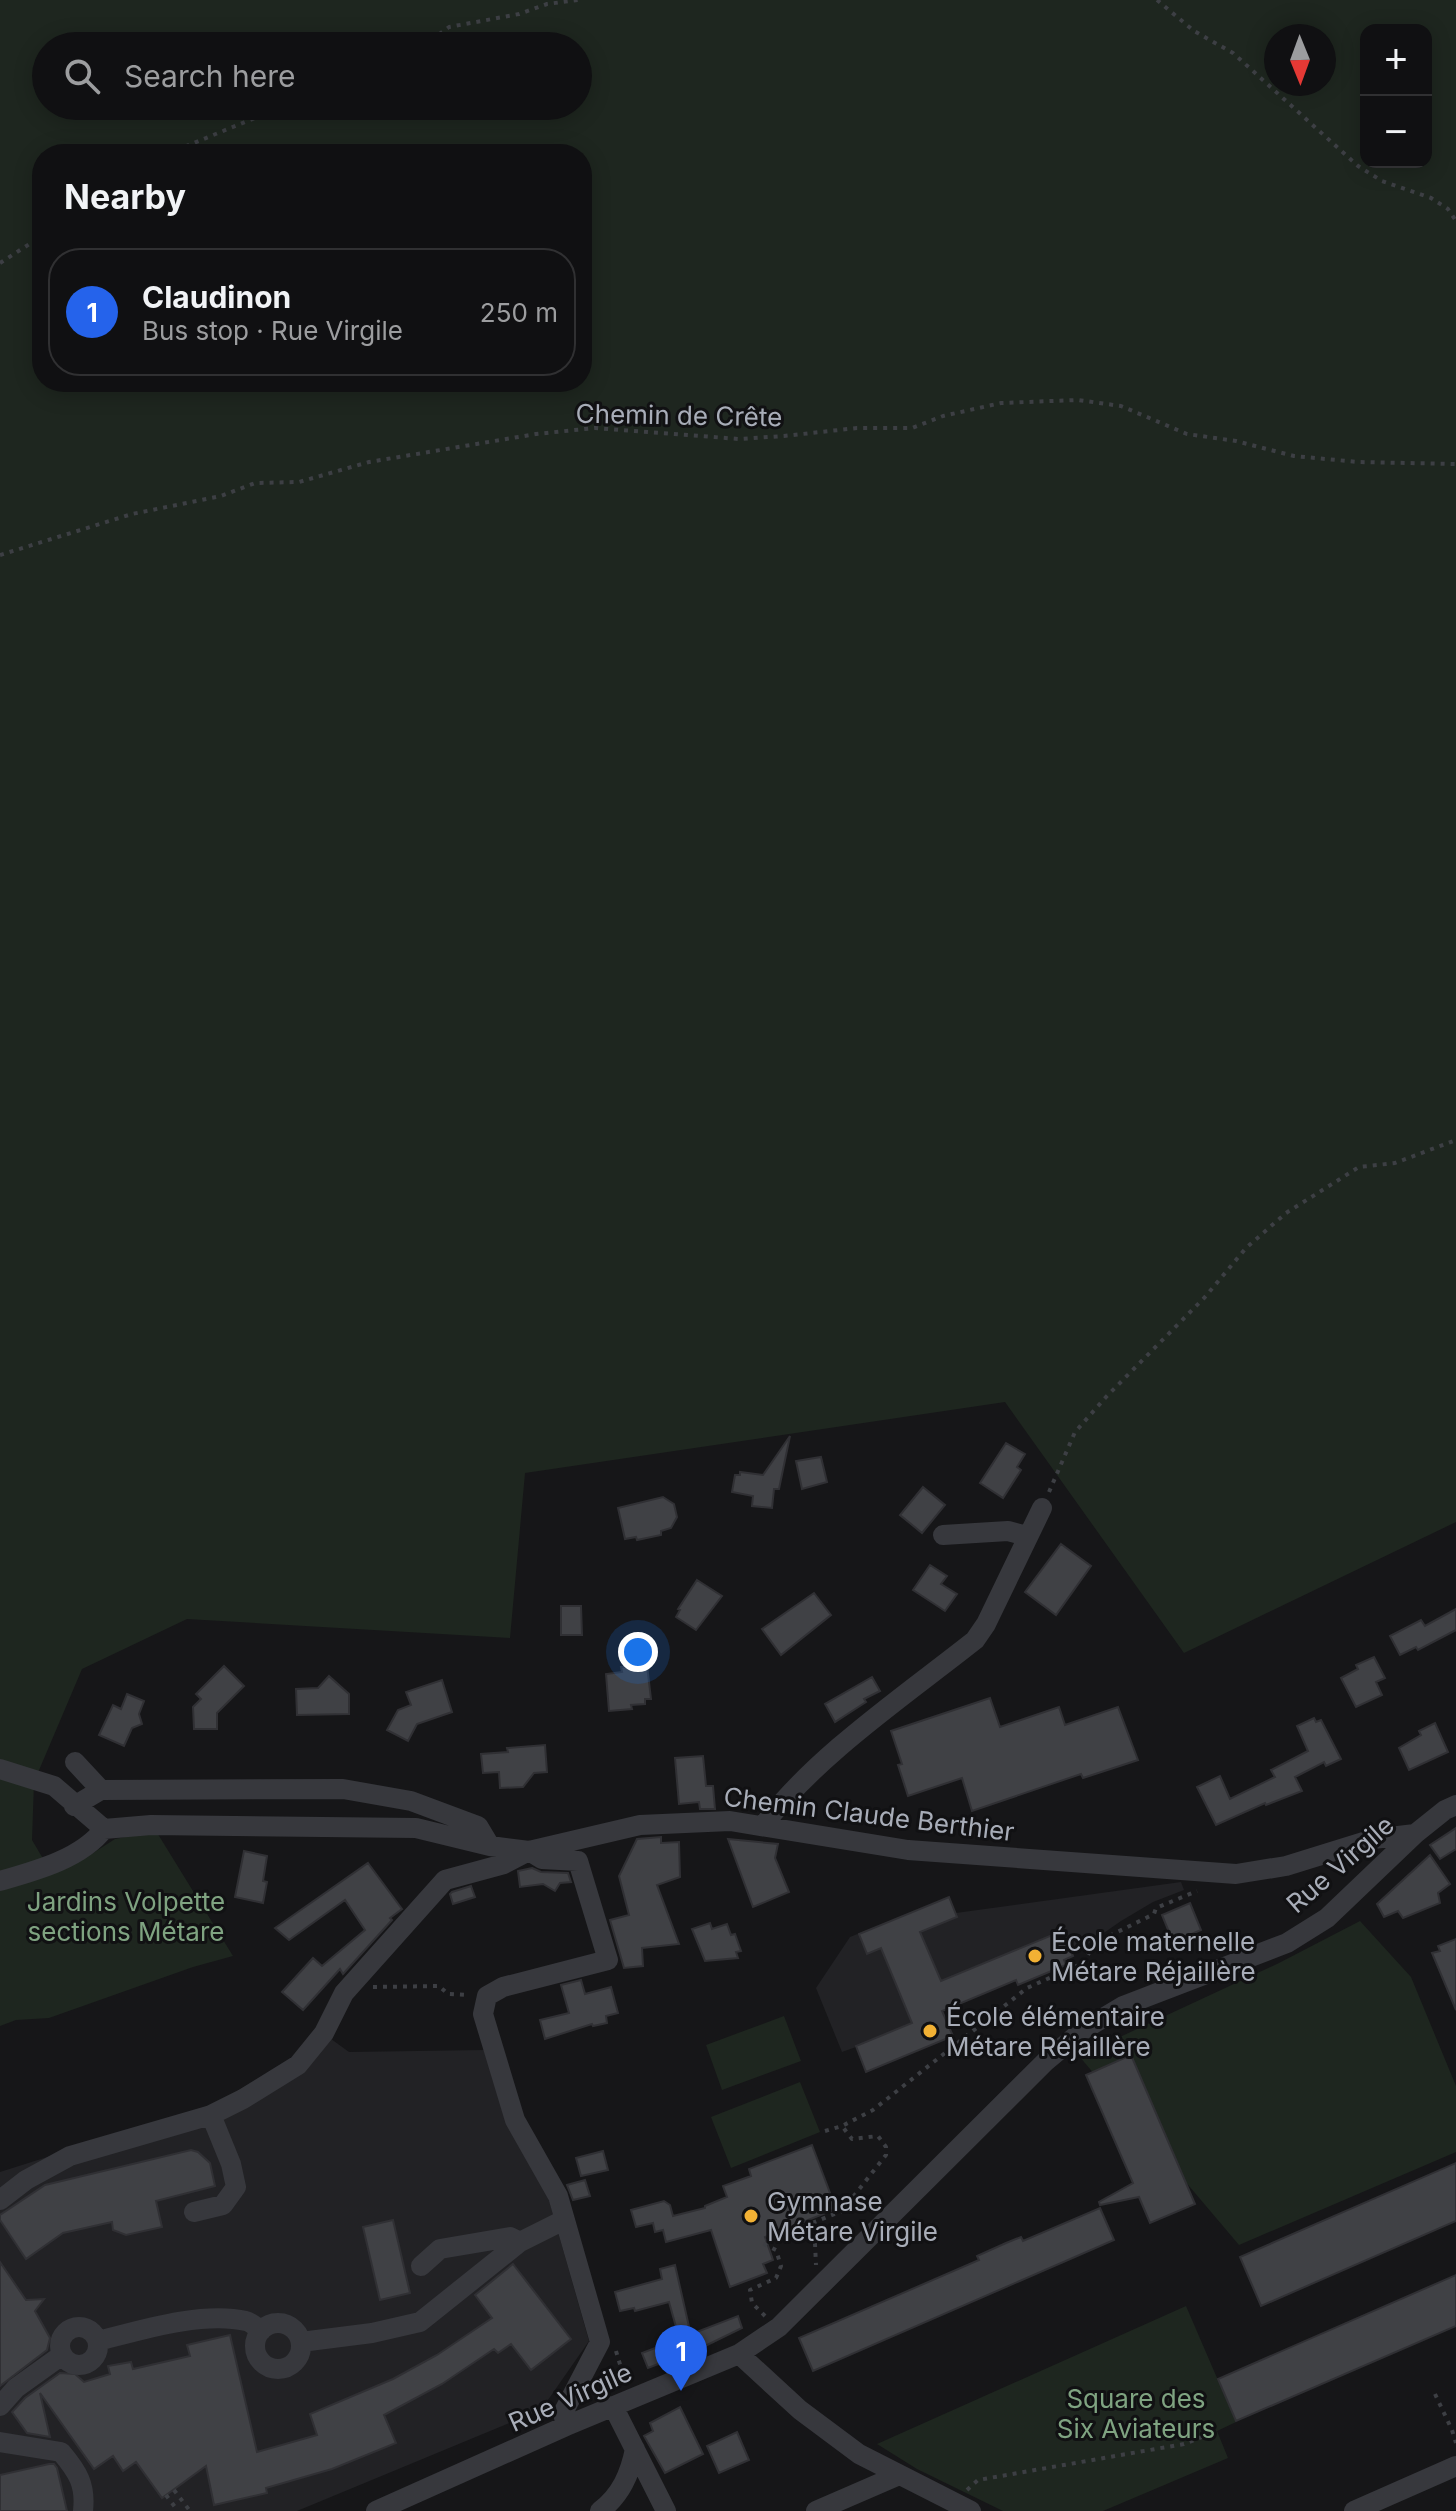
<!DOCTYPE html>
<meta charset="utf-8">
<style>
body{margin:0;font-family:Inter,sans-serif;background:#19191b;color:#f1f3f6}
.controls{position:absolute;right:24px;top:24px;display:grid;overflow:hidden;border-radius:16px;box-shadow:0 4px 20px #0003}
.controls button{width:72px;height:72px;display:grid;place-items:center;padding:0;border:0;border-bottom:2px solid #303032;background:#101012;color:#f1f3f6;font:40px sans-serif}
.compass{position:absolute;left:1264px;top:24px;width:72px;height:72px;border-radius:50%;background:#101012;box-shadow:0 4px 20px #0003;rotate:179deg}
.you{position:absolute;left:638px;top:1652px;width:28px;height:28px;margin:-20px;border:6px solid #fff;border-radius:50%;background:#1a73e8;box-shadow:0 0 0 12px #1a73e833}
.badge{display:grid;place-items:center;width:52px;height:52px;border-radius:50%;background:#2563eb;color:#fff;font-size:26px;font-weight:700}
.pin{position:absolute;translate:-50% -66px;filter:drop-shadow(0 2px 4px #0008)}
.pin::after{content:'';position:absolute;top:42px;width:28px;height:24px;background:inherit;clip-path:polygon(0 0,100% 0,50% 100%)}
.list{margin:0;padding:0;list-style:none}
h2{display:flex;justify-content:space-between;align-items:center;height:104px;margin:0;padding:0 32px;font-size:34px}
h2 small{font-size:26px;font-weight:400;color:#9c9d9f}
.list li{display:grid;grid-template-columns:52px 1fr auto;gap:24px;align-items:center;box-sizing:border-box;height:128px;margin:0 16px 16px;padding:0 16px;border:2px solid #303032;border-radius:32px}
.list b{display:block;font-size:30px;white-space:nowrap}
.list p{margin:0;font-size:26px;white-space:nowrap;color:#9c9d9f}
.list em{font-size:26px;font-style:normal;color:#9c9d9f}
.icon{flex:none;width:44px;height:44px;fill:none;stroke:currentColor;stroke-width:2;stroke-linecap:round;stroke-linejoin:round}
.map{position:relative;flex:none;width:1456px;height:2511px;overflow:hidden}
.search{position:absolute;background:#101012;box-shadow:0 4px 20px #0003;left:32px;top:32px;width:560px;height:88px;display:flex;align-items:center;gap:20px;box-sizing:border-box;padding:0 28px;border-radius:44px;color:#9c9d9f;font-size:30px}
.panel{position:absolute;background:#101012;box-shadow:0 4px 20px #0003;left:32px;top:144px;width:560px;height:248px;border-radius:32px}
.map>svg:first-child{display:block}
.built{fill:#222225}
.green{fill:#1e261f;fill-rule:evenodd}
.building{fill:#404145;stroke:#303034;stroke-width:2}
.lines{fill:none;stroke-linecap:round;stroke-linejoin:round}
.path{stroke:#3d3f44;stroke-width:4;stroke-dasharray:4 6;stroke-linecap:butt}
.minor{stroke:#37383d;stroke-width:20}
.poi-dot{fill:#f2b134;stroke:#111113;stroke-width:3}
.labels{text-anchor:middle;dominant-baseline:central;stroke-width:6;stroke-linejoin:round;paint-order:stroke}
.street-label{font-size:26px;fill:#a8adb8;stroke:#111113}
.park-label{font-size:26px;fill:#7fa381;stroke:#111113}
.poi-label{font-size:26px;fill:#a8adb8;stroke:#111113;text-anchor:start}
</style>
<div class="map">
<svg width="1456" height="2511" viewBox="0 0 1456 2511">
<rect width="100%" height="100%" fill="#161618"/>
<path class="built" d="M1181,1882L1184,1890L1153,1902L1121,1921L1065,1960L1066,1965L1018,1985L1015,1981L943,2011L953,2036L866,2072L856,2047L842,2052L816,1988L850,1937L949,1897L956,1913Z
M316,2028L349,2052L484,2050L547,2193L589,2341L541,2410L297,2511H0V2172L214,2104L291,2064Z"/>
<path class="green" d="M0,0H1456V1522L1184,1653L1005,1402L525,1473L510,1638L187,1619L82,1669L34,1782L32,1840L45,1862L0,1875ZM1366,30H1426V162H1366ZM1276,36H1324V84H1276ZM46,46H578V106H46ZM42,154H582V382H42Z
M156,1831L233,1956L193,1967L49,2018L16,2020L0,2026V1889L90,1855L115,1839Z
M1360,1921L1411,1977L1456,2086V2152L1239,2245L1079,2056L1277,1964Z
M784,2016L801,2061L722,2090L706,2045Z
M800,2082L820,2132L731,2168L711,2117Z
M1186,2306L1236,2422L1217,2431L1228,2458L1103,2511H1003L917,2469L877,2444Z"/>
<path class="building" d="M790,1436L779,1489H774L772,1508L752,1506L753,1496L732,1492L735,1475H740V1472L763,1475Z
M1006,1443L1025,1454L1017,1467L1021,1470L1003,1498L980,1483Z
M821,1457L827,1482L802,1489L796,1461Z
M923,1487L945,1505L922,1533L900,1515Z
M663,1497L674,1504L677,1517L671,1528L661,1531V1535L637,1540L636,1537L625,1539L618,1508Z
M1061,1544L1091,1566L1056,1615L1025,1592Z
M930,1565L947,1576L941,1584L957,1594L945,1611L913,1590Z
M697,1580L722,1596L696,1630L676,1617L680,1610L678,1609Z
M814,1593L831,1615L781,1655L762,1629Z
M561,1606H581L582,1635H561Z
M1456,1609V1630L1418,1650L1416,1647L1400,1655L1390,1636L1421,1620L1425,1626Z
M1374,1657L1385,1678L1376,1682L1382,1695L1356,1707L1341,1678L1358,1669L1356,1665Z
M647,1665L651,1699H645V1704L631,1705L632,1709L609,1711L606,1674L622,1672L621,1667Z
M224,1666L244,1686L217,1713V1729H194L193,1707L201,1699L196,1694Z
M329,1676L349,1694V1714L297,1715L296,1689L318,1688Z
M872,1677L880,1691L864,1699L866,1702L835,1722L825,1704Z
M442,1680L452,1712L417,1724L408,1741L387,1730L398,1710L411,1705L406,1692Z
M127,1694L144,1701L139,1714L142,1724L132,1728L124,1746L99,1735L113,1705L121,1709Z
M990,1698L1000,1727L1059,1707L1065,1725L1118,1707L1138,1760L1083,1778L1081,1774L972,1811L962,1778L908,1796L898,1765L902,1764L891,1731Z
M1314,1718L1316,1722L1321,1720L1341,1759L1326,1766L1324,1762L1295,1777L1302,1791L1266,1805L1265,1803L1216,1825L1197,1787L1220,1776L1230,1799L1275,1777L1271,1770L1308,1751L1297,1726Z
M1435,1723L1448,1752L1409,1770L1399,1748L1421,1735L1419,1731Z
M545,1745L547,1772L534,1773L523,1787L500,1788L499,1772L483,1773L481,1754L508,1752L507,1748Z
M703,1756L706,1786H713L715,1809H700L699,1802L679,1804L675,1758Z
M1456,1828V1849L1440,1859L1430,1845Z
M661,1837V1843L679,1842L680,1877L657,1885L679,1944L642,1948L643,1966L624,1968L610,1920L629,1915L619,1876L637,1839Z
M728,1839L778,1844L775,1858L789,1892L753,1907Z
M244,1851L267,1856L263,1881L267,1882L263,1903L235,1897Z
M1430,1855L1450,1884L1438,1893L1440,1903L1403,1918L1398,1911L1384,1917L1377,1904Z
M368,1863L402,1909L390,1918L392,1920L343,1974L340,1969L303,2010L282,1992L313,1958L322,1966L365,1930L345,1900L289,1940L275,1928Z
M532,1868L541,1872L568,1873L571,1882L560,1883L555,1891L543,1884L520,1887L518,1871Z
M471,1886L475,1897L453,1904L450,1894L452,1892Z
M949,1897L957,1917L920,1932L941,1981L1062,1931L1073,1956L1064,1960L1066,1965L1018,1985L1016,1980L942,2011L953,2036L866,2072L856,2046L912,2023L881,1948L867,1954L859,1934Z
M1190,1903L1201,1930L1173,1942L1162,1915Z
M710,1923L712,1929L727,1924L731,1935L735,1934L741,1951L736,1952L738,1958L705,1961L692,1929Z
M1456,1939V2010L1432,1953L1440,1951L1438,1946Z
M581,1980L585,1994L611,1987L618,2013L606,2016L607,2023L593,2026L592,2024L545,2039L540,2020L569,2013L561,1985Z
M1131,2055L1195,2204L1150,2223L1139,2197L1100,2205L1099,2202L1133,2183L1086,2075Z
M812,2145L836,2209L765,2237L773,2260L763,2264L767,2273L730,2287L711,2230L666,2242L663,2230L655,2232L653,2223L636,2227L631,2210L664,2201L670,2205L673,2216L705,2208V2206L727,2197L723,2186L751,2176L749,2169Z
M191,2150L198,2152L210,2163L215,2186L156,2201L162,2227L126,2235L113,2230L112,2222L63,2233L26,2259L0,2220V2215L45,2185Z
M603,2151L608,2170L581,2176L576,2158Z
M1456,2163V2221L1261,2306L1240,2257Z
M585,2180L590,2196L573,2200L567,2185Z
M1100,2208L1114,2240L813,2371L799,2338L979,2260L977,2256L1006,2243L1021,2237L1023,2241Z
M393,2220L410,2293L380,2300L363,2227Z
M0,2262L26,2300L44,2299L35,2311L50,2338L47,2350L0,2386Z
M513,2264L571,2339L531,2370L511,2344L498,2353L494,2349L442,2384L384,2415L396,2443L332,2469L266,2488L267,2493L214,2505L206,2466L162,2498L136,2462L123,2471L113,2456L94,2469L40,2393L50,2437L27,2433L12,2412L25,2398L60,2373L75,2374L84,2382L110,2374L108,2366L131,2362L133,2369L190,2356L187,2345L230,2335L257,2452L317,2435L310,2414L393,2379L437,2355L492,2318L475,2295Z
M675,2265L690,2331L678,2334L669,2302L635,2311L634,2308L620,2311L615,2292L662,2279L660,2269Z
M1456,2275V2326L1236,2421L1218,2379Z
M738,2316L742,2328L703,2347L648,2368L642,2353Z
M680,2407L703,2454L665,2473L644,2436L653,2431L650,2423Z
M737,2432L749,2460L719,2473L707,2446Z
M49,2464H54L57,2468L67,2511H0V2475Z"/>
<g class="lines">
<path class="path" d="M1157,0L1194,31L1233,53L1358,166L1382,181L1431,198L1448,209L1456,221
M423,46L449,27L519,14L547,4L578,0
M167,154L284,106
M0,263L42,236
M0,555L132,514L221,496L255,483L299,482L369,462L536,434L595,428L739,439L784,436L857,428H912L943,416L1001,403L1078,400L1121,406L1187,434L1236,441L1294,456L1358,462L1456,464
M1049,1492L1075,1432L1106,1397L1205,1297L1246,1248L1286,1213L1359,1167L1395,1163L1456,1140
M373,1987L439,1986L448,1994L469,1995
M825,2131L842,2126L873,2110L1027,1988L1083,1963L1095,1943L1154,1914L1156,1908L1197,1891
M814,2223L816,2265
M765,2316L752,2303L750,2290L776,2278L781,2266L776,2250L762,2243L842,2211L886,2155V2147L878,2136L852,2139L842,2126
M616,2351L625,2381
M1435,2394L1452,2430L1456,2443
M174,2490L190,2511
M967,2490L978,2480L1184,2444L1217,2431
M166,2495L178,2511"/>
<path class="minor" d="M943,1535L1008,1531L1027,1536
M75,1762L101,1790
M0,1769L54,1786L104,1829L151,1825L416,1828L490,1846L529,1851L640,1825L730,1821L908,1850L1236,1874L1286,1866L1373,1839L1415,1834
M74,1806L101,1790L343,1789L411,1801L478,1826L490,1846
M763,1826C814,1757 907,1694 975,1640L986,1624L1042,1508
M529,1851L542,1859L578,1861L608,1960L503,1987L487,1996L483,2014L515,2120L558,2196L600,2342L563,2413L566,2426
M0,1881C35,1871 81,1859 104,1829
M0,2200L26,2180L70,2156L211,2115L243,2099L298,2065L324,2033L344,1993L445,1880L504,1864L529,1851
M194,2212L223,2205L236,2187L231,2164L211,2115
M421,2266L440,2249L510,2237L520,2242
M255 2346a23 23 0 1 1 46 0a23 23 0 1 1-46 0Z
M60 2346a19 19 0 1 1 38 0a19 19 0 1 1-38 0Z
M98,2341C141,2330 202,2311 246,2321C251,2322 256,2327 261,2331
M301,2342L372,2333L420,2322L520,2242L556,2224L566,2223
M739,2354L800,2410L859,2454L971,2511
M0,2406L16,2388L62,2355
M613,2406L666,2511
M0,2442L61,2452C78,2472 86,2485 83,2511
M376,2511L566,2426L739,2354L779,2327L1046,2061L1083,2030L1123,2006L1287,1943L1327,1918L1415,1834L1445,1810L1456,1805
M600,2511C621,2495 630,2474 635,2449
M816,2511L899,2475
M1354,2511L1456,2466"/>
</g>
<g class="poi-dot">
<circle cx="1035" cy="1956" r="8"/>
<circle cx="930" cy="2031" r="8"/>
<circle cx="751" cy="2216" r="8"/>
</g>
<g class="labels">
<g class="street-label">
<text transform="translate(679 415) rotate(1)">Chemin de Crête</text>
<text transform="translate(869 1814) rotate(7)">Chemin Claude Berthier</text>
<text transform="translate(1340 1864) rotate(-41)">Rue Virgile</text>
<text transform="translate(570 2397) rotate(-24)">Rue Virgile</text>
</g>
<g class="park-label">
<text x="126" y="1901">Jardins Volpette<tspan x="126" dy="30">sections Métare</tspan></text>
<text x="1136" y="2398">Square des<tspan x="1136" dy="30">Six Aviateurs</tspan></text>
</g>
<g class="poi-label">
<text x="1051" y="1941">École maternelle<tspan x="1051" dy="30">Métare Réjaillère</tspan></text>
<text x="946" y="2016">École élémentaire<tspan x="946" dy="30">Métare Réjaillère</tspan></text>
<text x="767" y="2201">Gymnase<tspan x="767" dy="30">Métare Virgile</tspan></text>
</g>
</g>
</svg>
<div class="controls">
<button>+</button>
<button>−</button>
</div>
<svg class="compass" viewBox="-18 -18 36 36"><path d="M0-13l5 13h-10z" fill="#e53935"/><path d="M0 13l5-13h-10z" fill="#9c9d9f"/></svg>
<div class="you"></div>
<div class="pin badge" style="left:681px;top:2391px">1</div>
<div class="search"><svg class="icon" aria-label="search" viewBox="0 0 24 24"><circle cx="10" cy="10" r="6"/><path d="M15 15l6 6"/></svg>Search here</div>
<section class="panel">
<h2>Nearby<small></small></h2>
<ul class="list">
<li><span class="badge">1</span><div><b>Claudinon</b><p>Bus stop · Rue Virgile</p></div><em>250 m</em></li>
</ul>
</section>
</div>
